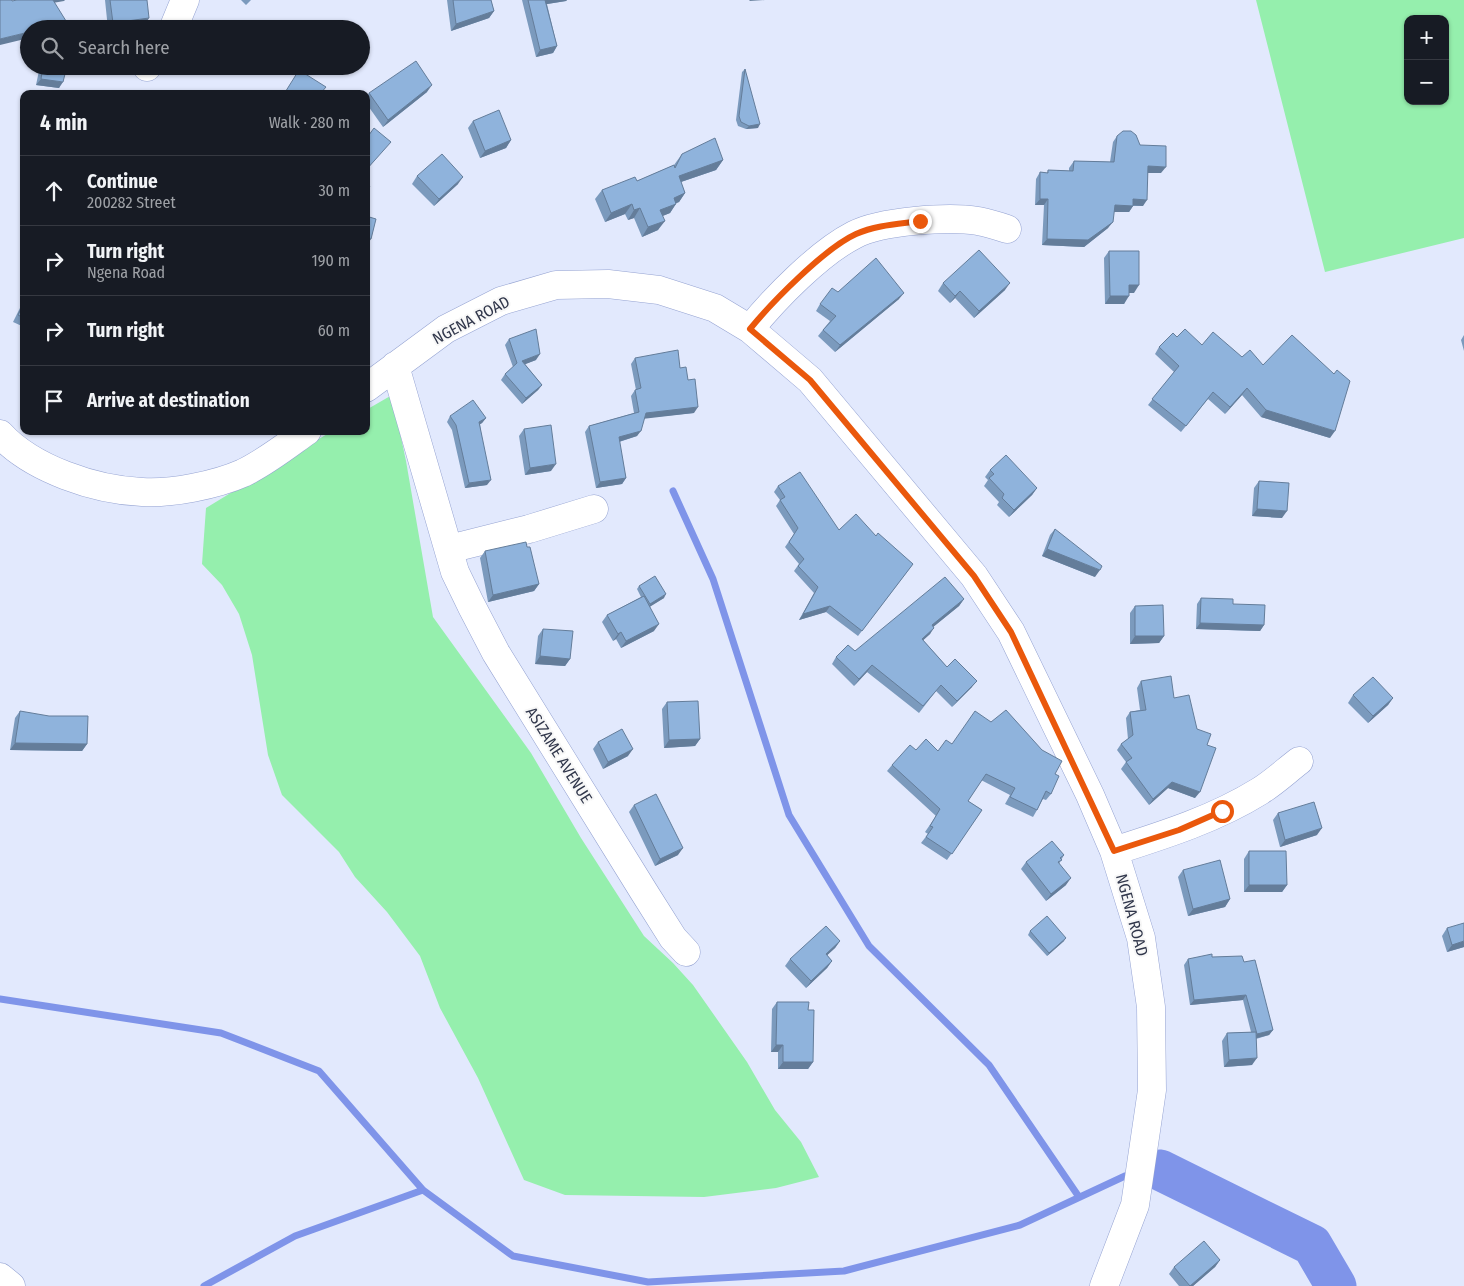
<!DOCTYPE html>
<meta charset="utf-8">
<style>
body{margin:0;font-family:"Fira Sans Condensed",sans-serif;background:#20242c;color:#f1f3f6}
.controls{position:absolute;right:15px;top:15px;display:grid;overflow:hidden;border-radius:10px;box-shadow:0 1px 4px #0004}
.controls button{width:45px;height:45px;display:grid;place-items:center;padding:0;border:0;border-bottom:1px solid #363941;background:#171b24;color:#f1f3f6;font:25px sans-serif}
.stop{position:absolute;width:15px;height:15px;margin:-11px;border:4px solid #ea580c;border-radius:50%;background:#fff}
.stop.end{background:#ea580c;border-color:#fff;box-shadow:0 1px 5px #0008}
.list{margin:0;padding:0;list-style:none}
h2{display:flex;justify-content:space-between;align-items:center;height:65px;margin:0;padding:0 20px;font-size:21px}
h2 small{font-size:16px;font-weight:400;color:#9ea1a6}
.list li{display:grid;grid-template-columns:32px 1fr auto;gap:15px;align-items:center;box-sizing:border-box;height:70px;padding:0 20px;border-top:1px solid #363941}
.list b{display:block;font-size:19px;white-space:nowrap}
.list p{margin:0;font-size:16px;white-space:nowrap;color:#9ea1a6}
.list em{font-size:16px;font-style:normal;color:#9ea1a6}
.icon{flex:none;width:28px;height:28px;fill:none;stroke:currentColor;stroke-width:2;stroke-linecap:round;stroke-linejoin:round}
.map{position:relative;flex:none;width:1464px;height:1286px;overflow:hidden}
.search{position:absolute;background:#171b24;box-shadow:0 1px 4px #0004;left:20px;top:20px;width:350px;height:55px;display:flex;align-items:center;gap:12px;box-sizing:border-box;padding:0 18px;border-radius:28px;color:#9ea1a6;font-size:19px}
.panel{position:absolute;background:#171b24;box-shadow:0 1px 4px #0004;left:20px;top:90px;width:350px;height:345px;border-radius:10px}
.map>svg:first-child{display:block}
.green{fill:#95efad;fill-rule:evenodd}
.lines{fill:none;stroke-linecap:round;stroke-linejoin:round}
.stream{stroke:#7f94e9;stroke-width:7}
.river{stroke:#7f94e9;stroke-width:41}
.minor-casing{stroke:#95a3d2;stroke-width:29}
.minor{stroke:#fff;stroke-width:28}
.wall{fill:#7b9abd}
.shaded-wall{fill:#647d9a}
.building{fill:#8fb3dc;stroke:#647d9a}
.route{stroke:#ea580c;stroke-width:6}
.labels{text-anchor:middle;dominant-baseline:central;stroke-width:4;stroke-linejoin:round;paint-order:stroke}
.street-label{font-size:16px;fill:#31374b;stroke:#f7f7f7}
</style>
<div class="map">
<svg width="1464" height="1286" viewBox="0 0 1464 1286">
<rect width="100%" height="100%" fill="#e2e9fd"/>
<path class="green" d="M1256,0H1464V238L1325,272ZM1408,19H1445V101H1408Z
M392,395L406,461L433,617L531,753L581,838L644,936L673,963L693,985L747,1062L775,1110L801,1142L819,1177L776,1188L704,1197L565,1195L524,1180L478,1078L440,1008L420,956L387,912L355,877L339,852L282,795L268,755L252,655L239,614L222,585L202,564L206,508L332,431H366V410Z"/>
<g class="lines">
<path class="stream" d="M673,491L713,579L789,815L869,946L989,1065L1079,1197
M0,999L221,1033L319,1071L423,1190L513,1256L648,1282L844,1271L1020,1225L1125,1176
M204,1286L295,1236L423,1190"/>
<path class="river" d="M1160,1170L1312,1245L1336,1286"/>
<defs>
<path id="minor" d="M173,29L185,0
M147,67V66
M750,329C775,298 819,253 854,235C880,221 949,216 978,221C988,223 998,226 1007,229
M395,366L455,572L471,605L496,653L644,892L673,938L686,952
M366,388L446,329L501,301L556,285L608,284L659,290L715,308L750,329L810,380L974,576L1011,632L1090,795L1114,851L1141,938L1151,1007L1152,1090L1135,1205L1104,1286
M0,434C32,469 95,490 142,492C171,494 216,485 243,473C266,462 286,446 307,431
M449,549L529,529L594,509
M1114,851C1164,835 1215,819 1260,791C1273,783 1286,771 1299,761
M0,1277L11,1286"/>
</defs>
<use href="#minor" class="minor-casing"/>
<use href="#minor" class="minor"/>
</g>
<path class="wall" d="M105,0H147L145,25L108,29Z
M241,0H251L246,5Z
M447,0H491L494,11L489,18L451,31Z
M522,0H567L566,1L547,4L557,46L553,53L536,57Z
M40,66H67L59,88L36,85Z
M745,69L758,128L746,129L738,126L736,120L742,72Z
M427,92L383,127L366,103V97L369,93Z
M473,121L511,140L506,148L480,158L468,128Z
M1117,136L1140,145L1161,173H1148L1143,206H1133L1129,212H1114L1108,228L1084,247L1042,245L1044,205H1035L1036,179L1040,172L1047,173L1048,170L1069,171V168L1074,161L1110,162L1113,142Z
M682,154L723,160L716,170L681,182L685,193L679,202L676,203L670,213L662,216L658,230L642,237L634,218L628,220L625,214L605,222L595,199L602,190L637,181L674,165Z
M417,176L458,184L434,206L412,184Z
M24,185V207H22V188Z
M1109,251L1134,293H1129L1124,304H1105L1104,258Z
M943,283L1005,290L974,318L955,298L950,303L938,291Z
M838,292L899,299L835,352L818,336L830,321L816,311L820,304Z
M24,300V327L13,322Z
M1464,335V351L1461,340Z
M1177,337L1202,345L1330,438L1261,417L1242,395L1225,414L1208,399L1181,432L1148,405L1174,372L1155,354L1159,347Z
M509,339L536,360L525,364L542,385L538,390L522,404L501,380L505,374L513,367L505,345Z
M635,358L680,368L688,380L694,413L644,418L637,436L619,442L626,478L622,484L596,488L585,432L589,426L634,413L631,396L635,390H636L631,364Z
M450,416L486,418L482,423L480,424L487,485L465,488L452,430L447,422Z
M524,429L551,471L525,475L519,436Z
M990,470L1037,488L1032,495L1009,517L997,505L999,502L984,486L988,480L985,477Z
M1259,481L1282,518L1252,516L1254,488Z
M778,486L839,530L876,536L913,564L858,636L826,612L799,620L814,593L794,571L799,564L785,547L794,534L776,506L780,500L774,492Z
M1055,529L1095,577L1042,556L1050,535Z
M485,551L539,584L534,591L488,602L480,558Z
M639,586L664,598L650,606L654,631L621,648L616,639L613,641L602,622L607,615L641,597L637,589Z
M1201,598L1233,604L1264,625L1260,631L1196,629L1197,604Z
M964,599L959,606L933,627L930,634L923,640L947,667L972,687L952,707L936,691L919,713L867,672L854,686L832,664L836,657L855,651Z
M1135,606L1164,636L1159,643L1130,644V613Z
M543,629L570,659L565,666L535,664L538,636Z
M1141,681L1174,698L1197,729L1207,745L1195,798L1168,788L1149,805L1121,769L1126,762L1117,750L1121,744L1128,739L1126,718L1130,712L1140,710L1137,688Z
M1353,695L1393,698L1388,705L1368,723L1348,703Z
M667,702L700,739L695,746L664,748L662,709Z
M20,711L87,744L82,751L10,750L15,718Z
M598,742L628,756L603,769L593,749Z
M952,744L1055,774L1051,794L1046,800L1043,799L1037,810L1033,817L1005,804L1010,795L981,780L968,801L982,810L947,860L921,843L928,834L925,832L936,816L887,771L892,765L916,750L938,751Z
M634,805L678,855L655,866L629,812Z
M1278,813L1317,835L1280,847L1273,820Z
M1249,851L1287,885L1282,892H1244V859Z
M1064,855L1059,864L1066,885L1046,901L1021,869L1026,862Z
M1183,870L1230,899L1225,907L1188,916L1178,877Z
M1447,928L1464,947L1447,952L1442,936Z
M1030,931L1064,941L1047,956L1028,935Z
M840,941L835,948L827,955L832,961L827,968L806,988L785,966L790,959Z
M1212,957L1244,962L1273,1030L1269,1035L1256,1039L1252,1065L1224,1067L1222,1041L1227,1033L1251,1032L1243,1000L1190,1005L1184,965L1188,959Z
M777,1002L808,1010L813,1062L808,1069H778V1052H771L772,1009Z
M1220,1260L1215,1267L1193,1286H1179L1169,1274L1174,1267Z"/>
<path class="shaded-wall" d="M49,0H65L64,1L47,4Z
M544,0H567L566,1L541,5Z
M750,0H765L749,1Z
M494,11L489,18L451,31L456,24Z
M149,18L145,25L108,29L113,23Z
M29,32V38L0,45V39Z
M557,46L553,53L536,57L540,50Z
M41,79L63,82L59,88L36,85Z
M432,85L427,92L383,127L388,120Z
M760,124L758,128L746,129L749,126Z
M511,140L506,148L480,158L485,151Z
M723,160L716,170L672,185L679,176Z
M1148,166L1166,167L1161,173H1143Z
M463,177L458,184L434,206L439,199Z
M685,193L679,202L667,207L674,198Z
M1040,199H1048L1044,205H1035Z
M1133,199L1147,200L1143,206L1129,205Z
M632,204L625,214L605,222L611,213Z
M676,204L670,213L653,220L660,210Z
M1115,205L1133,206L1129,212H1111Z
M640,208L634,218L628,220L634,210Z
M665,221L658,230L642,237L648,227Z
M1113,222L1108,228L1084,247L1042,245L1047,239Z
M366,238L371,239L367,245H366Z
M1010,283L1005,290L974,318L979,311Z
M1129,285H1139L1134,293H1124Z
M960,291L955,298L950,303L955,296Z
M904,293L899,299L835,352L840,345Z
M1110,296H1129L1124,304H1105Z
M540,354L536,360L518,367L522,361Z
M542,385L538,390L522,404L526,398Z
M1247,388L1242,395L1225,414L1230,407Z
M698,407L694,413L642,419L646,413Z
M1266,410L1335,431L1330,438L1261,417Z
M486,418L482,423L476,427L479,422Z
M641,431L637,436L615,443L619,437Z
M556,464L551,471L525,475L530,468Z
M626,478L622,484L596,488L600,482Z
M491,480L487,485L465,488L469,483Z
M1037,488L1032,495L1009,517L1014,510Z
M1257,509L1287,511L1282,518L1252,516Z
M1047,549L1100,570L1095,577L1042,556Z
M539,584L534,591L488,602L493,595Z
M666,594L664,598L648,608L650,604Z
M964,599L959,606L927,632L932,625Z
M830,606L826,612L799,620L803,614Z
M1200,623L1264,625L1260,631L1196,629Z
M659,624L654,631L621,648L626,641Z
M934,628L930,634L918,645L922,639Z
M621,632L616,639L613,641L618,634Z
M1135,636H1164L1159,643L1130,644Z
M540,656L570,659L565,666L535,664Z
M872,665L867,672L854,686L859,679Z
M977,681L972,687L952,707L957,701Z
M1393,698L1388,705L1368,723L1373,716Z
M700,739L695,746L664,748L669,740Z
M15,743L87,744L82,751L10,750Z
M633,749L628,756L603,769L608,762Z
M1172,782L1200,792L1195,798L1168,788L1149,805L1153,799Z
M1322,828L1317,835L1280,847L1285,840Z
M683,848L678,855L655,866L660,859Z
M1071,878L1066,885L1046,901L1051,894Z
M1249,885H1287L1282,892H1244Z
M1230,899L1225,907L1188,916L1193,909Z
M1066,938L1064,941L1047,956L1049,953Z
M840,941L835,948L821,961L826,954Z
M1464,941V947L1447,952L1452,945Z
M832,961L827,968L806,988L811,981Z
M1246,995L1243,1000L1190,1005L1194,1000Z
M1273,1030L1269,1035L1253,1039L1257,1034Z
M776,1045H783L778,1052H771Z
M1257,1058L1252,1065L1224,1067L1229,1060Z
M783,1062H813L808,1069H778Z
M1220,1260L1215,1267L1193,1286H1190Z"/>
<path class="building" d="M0,0H12V1L17,0H53L71,29H51L52,26L42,29H29V32L0,39Z
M110,0H147L149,18L113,23Z
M453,0H491L494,11L456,24Z
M528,0H545L557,46L540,50Z
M416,61L432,85L388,120L369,93Z
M43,66H67L63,82L41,79Z
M745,69L760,124L749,126L741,122L739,116Z
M299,70L326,87L320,94H284Z
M499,110L511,140L485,151L473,121Z
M374,128L391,142L366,170V139Z
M1123,131H1131L1136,135L1140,145L1166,146V167L1148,166L1147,200L1133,199V206L1115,205L1113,222L1088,240L1047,239L1048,199H1040V172L1048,173V170L1073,171L1074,161L1114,162L1117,136Z
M715,138L723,160L679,176L685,193L674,198L676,204L660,210L665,221L648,227L640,208L634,210L632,204L611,213L602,190L635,177L637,181L674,165L675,168L682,154Z
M442,154L463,177L439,199L417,176Z
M366,183L370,186L366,192Z
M366,216L376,219L371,239L366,238Z
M979,250L1010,283L979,311L960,291L955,296L943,283Z
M1109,251H1139V285H1129V296H1110Z
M876,258L904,293L840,345L823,330L836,316L820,304L832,288L838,292Z
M24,303V318L18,315Z
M536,329L540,354L522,361L542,385L526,398L505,374L517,363L509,339Z
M1185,329L1202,345L1213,332L1242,357L1250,350L1263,365L1292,335L1334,374L1337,370L1350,381L1335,431L1266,410L1247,388L1230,407L1213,392L1186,426L1152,399L1179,366L1159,347L1173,333L1177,337Z
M678,350L680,368L686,367L688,380L695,379L698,407L646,413L641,431L619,437L626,478L600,482L589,426L639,412L635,390L641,388L635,358Z
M473,400L486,418L479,422L491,480L469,483L456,425L450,416Z
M551,425L556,464L530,468L524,429Z
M1006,455L1037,488L1014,510L1002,498L1004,494L989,478L994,474L990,470Z
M800,472L839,530L856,514L876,536L878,533L913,564L862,631L830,606L803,614L818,587L798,566L804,559L789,542L798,528L780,500L785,497L778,486Z
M1259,481L1289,483L1287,511L1257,509Z
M1055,529L1102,566L1100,570L1047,549Z
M526,542L527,547H530L539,584L493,595L485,551Z
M655,576L666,594L650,604L639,586Z
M945,577L964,599L932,625L934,628L922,639L947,667L955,659L977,681L957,701L941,685L923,706L872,665L859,679L836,657L848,645L855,651Z
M644,596L659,624L626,641L621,632L618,634L607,615Z
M1201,598L1233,599V604L1265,605L1264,625L1200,623Z
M1163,605L1164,636H1135V606Z
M543,629L573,631L570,659L540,656Z
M1171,676L1174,698L1189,695L1197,729L1211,734L1207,745L1216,748L1200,792L1172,782L1153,799L1126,762L1132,758L1121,744L1133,735L1130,712L1146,710L1141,681Z
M1373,677L1393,698L1373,716L1353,695Z
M698,701L700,739L669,740L667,702Z
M1006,710L1042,750L1062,761L1055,774L1059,776L1051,794L1046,791L1037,810L1010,797L1015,788L986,774L968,801L982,810L952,854L926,837L933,827L930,826L940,809L892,765L910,745L916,750L926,739L938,751L946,740L952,744L975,711L991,722Z
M20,711L49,716H88L87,744L15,743Z
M622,729L633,749L608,762L598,742Z
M656,794L683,848L660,859L634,805Z
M1314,802L1322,828L1285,840L1278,813Z
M1052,841L1064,855L1060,858L1062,860L1058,862L1071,878L1051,894L1026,862Z
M1249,851H1286L1287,885H1249Z
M1220,860L1230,899L1193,909L1183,870Z
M1047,916L1066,938L1049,953L1030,931Z
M1464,923V941L1452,945L1447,928Z
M826,926L840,941L826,954L832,961L811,981L790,959Z
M1212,954V957L1242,956L1244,962L1255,960L1273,1030L1257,1034L1246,995L1194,1000L1188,959Z
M777,1002H809L808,1010H814L813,1062H783V1045H776Z
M1256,1032L1257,1058L1229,1060L1227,1033Z
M1204,1241L1220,1260L1190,1286L1174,1267Z"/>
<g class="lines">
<path class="route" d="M920,221C899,224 876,225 856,234C825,248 772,302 750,329L810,380L974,576L1011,632L1114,851L1179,830L1222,811"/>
</g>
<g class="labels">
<g class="street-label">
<text transform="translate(471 320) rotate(-28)">NGENA ROAD</text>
<text transform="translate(559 755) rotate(58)">ASIZAME AVENUE</text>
<text transform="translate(1132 915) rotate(75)">NGENA ROAD</text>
</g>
</g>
</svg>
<div class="controls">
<button>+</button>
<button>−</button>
</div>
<div class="stop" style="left:1222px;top:811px"></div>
<div class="stop end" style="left:920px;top:221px"></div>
<div class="search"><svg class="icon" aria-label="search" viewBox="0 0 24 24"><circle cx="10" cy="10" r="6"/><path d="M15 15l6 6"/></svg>Search here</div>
<section class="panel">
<h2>4 min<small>Walk · 280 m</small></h2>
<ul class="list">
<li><svg class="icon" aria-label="ahead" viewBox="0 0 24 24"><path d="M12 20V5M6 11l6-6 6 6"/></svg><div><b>Continue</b><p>200282 Street</p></div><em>30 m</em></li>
<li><svg class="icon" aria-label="right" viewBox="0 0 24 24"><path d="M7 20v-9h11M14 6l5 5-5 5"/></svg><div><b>Turn right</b><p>Ngena Road</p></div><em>190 m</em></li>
<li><svg class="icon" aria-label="right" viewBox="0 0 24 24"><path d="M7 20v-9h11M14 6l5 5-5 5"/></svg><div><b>Turn right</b></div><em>60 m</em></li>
<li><svg class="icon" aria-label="arrive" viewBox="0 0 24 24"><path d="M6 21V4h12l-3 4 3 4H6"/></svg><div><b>Arrive at destination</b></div></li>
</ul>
</section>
</div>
